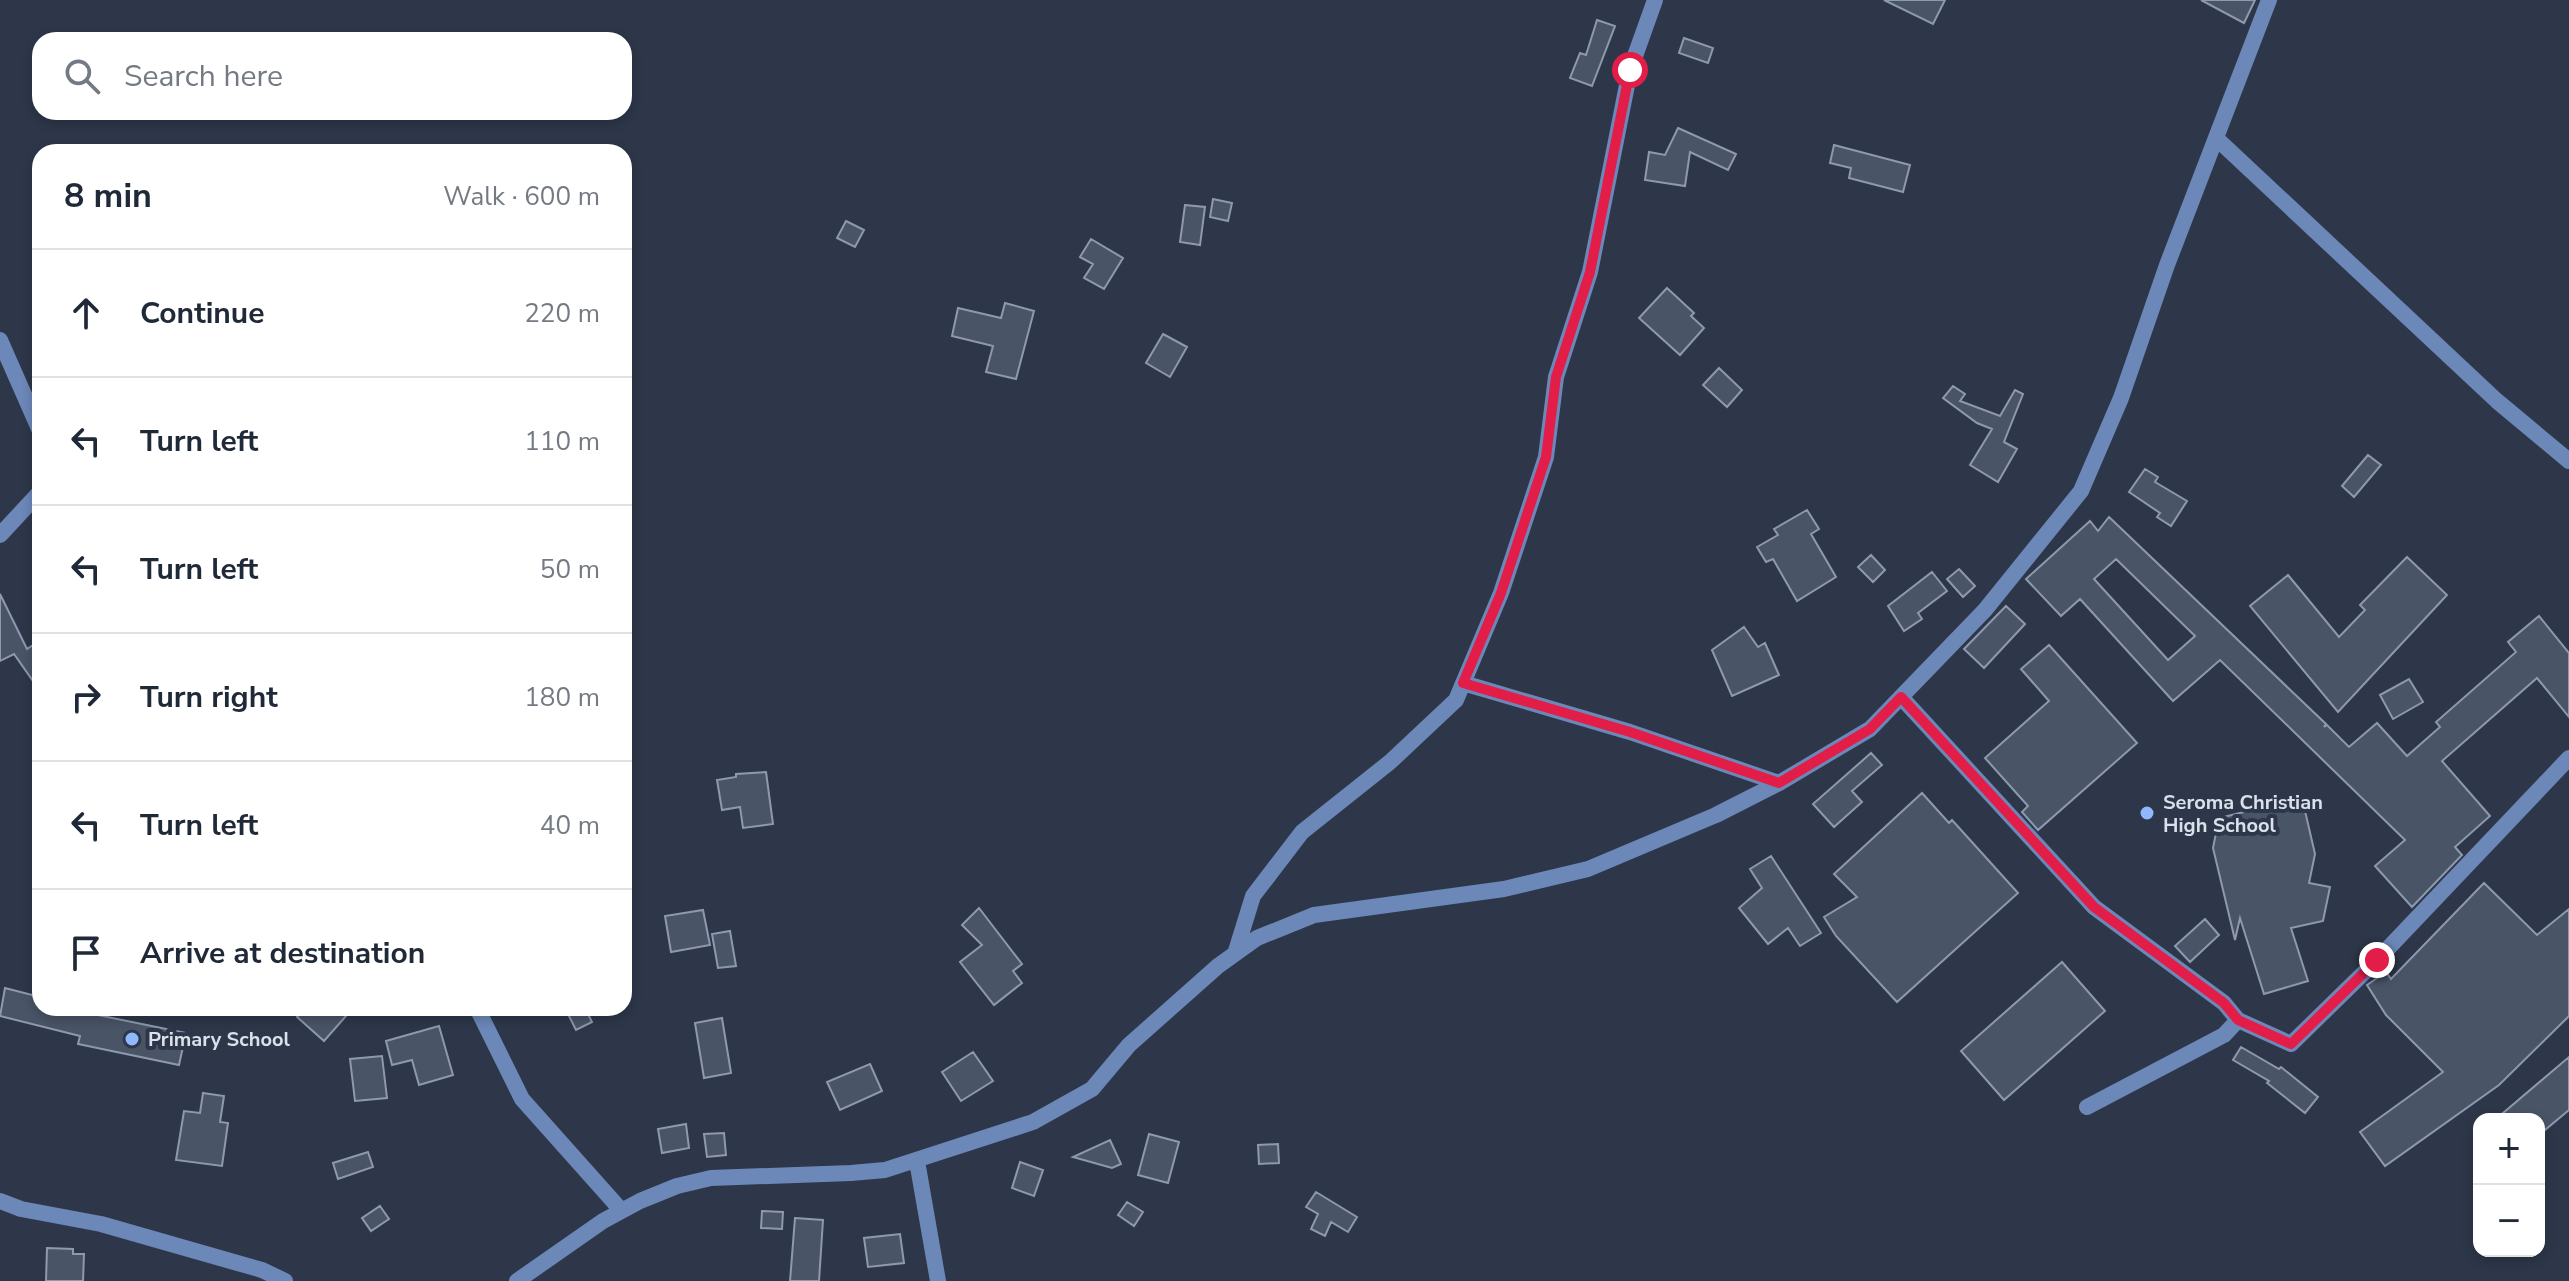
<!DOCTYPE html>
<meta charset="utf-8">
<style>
body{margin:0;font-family:"Nunito Sans",sans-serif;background:#f6f6f7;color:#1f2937}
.controls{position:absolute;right:24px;bottom:24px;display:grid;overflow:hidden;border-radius:16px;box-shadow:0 4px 12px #0003}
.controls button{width:72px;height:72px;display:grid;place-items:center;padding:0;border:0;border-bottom:2px solid #e0e1e3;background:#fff;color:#1f2937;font:40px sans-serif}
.stop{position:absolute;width:24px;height:24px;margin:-18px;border:6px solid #e11d48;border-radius:50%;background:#fff}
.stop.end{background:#e11d48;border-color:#fff;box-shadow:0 2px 8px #0008}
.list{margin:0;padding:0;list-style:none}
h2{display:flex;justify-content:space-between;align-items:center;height:104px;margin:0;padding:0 32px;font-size:34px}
h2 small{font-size:26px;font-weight:400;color:#747a83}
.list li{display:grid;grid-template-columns:52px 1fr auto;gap:24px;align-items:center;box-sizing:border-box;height:128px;padding:0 32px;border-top:2px solid #e0e1e3}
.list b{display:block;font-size:30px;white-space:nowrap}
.list em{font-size:26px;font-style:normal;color:#747a83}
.icon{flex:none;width:44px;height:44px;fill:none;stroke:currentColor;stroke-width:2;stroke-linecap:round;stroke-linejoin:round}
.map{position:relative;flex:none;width:2569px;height:1281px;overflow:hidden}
.search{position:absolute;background:#fff;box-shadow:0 4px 12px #0003;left:32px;top:32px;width:600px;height:88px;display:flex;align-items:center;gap:20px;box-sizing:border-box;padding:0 28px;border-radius:24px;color:#747a83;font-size:30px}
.panel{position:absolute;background:#fff;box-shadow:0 4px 12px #0003;left:32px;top:144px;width:600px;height:872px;border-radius:24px}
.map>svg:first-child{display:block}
.building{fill:#495467;stroke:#8d99ae;stroke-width:2;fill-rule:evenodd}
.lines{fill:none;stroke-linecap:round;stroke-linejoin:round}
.street{stroke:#6c88b9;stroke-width:16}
.route{stroke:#e11d48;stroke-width:10}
.poi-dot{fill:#90b8fd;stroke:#2d3749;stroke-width:3}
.labels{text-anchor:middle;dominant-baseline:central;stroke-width:8;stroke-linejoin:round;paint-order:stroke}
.poi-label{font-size:20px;font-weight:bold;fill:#dae1ec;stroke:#2d3749;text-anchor:start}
</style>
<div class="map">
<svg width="2569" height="1281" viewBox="0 0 2569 1281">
<rect width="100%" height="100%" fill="#2d3749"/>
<path class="building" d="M1884,0H1945L1933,24Z
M2201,0H2255L2244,23Z
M1597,20L1615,26L1592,86L1570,78L1580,53L1586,55Z
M1684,38L1713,48L1708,63L1679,53Z
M1678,128L1736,154L1728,170L1690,152L1685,186L1645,180L1649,152L1665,155Z
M1834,145L1910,165L1903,192L1849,178L1851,168L1830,163Z
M1213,199L1232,203L1228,221L1210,217Z
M1185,205L1205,207L1200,245L1180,242Z
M846,221L864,230L855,247L837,238Z
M1091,239L1123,258L1104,289L1084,278L1093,264L1080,257Z
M1667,288L1694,313L1691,316L1704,328L1680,355L1639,318Z
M1005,303L1034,311L1016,379L986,372L993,346L952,336L958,308L1001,318Z
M1163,334L1187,347L1170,377L1146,363Z
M1719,368L1742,390L1727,407L1703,385Z
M1953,386L1965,394L1960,401L2000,416L2015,390L2023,394L2004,442L2017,449L1998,482L1970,465L1992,429L1977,423L1943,398Z
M2368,455L2381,465L2354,497L2342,486Z
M2145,469L2158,477L2155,482L2187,501L2171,526L2157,517L2160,513L2129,492Z
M1807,510L1819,529L1811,534L1836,577L1797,601L1773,559L1766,562L1757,547L1778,535L1774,529Z
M2109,517L2326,724L2324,727L2327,725L2349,747L2377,723L2407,756L2440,727L2436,722L2516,652L2508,642L2539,616L2569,653V717L2537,678L2442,761L2490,816L2455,847L2462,855L2412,907L2375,866L2405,840L2220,660L2173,701L2080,599L2061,616L2026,579L2090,521L2098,531ZM2116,559L2195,636L2168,660L2094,579Z
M1871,555L1885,570L1873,582L1858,567Z
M2407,557L2447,595L2338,712L2250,606L2288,575L2339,637L2365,610L2360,605Z
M1959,569L1975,586L1963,597L1947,579Z
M1932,572L1947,591L1918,613L1922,619L1904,631L1888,606Z
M0,594L27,649L33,645L40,655V691L14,654L0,661Z
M2006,606L2025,624L1984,668L1964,649Z
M1744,627L1758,647L1765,643L1779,675L1732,696L1712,650Z
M2049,645L2137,743L2038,830L2022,812L2028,806L1985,758L2049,701L2021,669Z
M2409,679L2423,702L2393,719L2380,695Z
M1871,753L1882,765L1852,791L1862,802L1834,827L1813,804Z
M766,772L773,824L743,828L740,807L722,810L717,780L736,777V774Z
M1922,793L1949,823L1952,820L2018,893L1897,1002L1836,936L1824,917L1857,897L1834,874Z
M2302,798L2315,854L2309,883L2330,887L2323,921L2291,928L2308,981L2264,994L2240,918L2235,940L2213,848L2219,818Z
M1771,856L1821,933L1800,946L1788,928L1768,944L1739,908L1762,888L1750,869Z
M2484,883L2537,935L2569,909V1016L2499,1085L2385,1166L2360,1132L2443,1072L2386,1015L2367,985L2386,972L2391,979Z
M979,908L1022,964L1013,971L1022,983L994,1005L960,962L982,945L962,925Z
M703,910L710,945L671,952L665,916Z
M2205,919L2219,935L2190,962L2175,946Z
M730,931L736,966L718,968L712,934Z
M2062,962L2105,1011L2004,1100L1961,1051Z
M5,988L40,997V1008H84L83,1012L186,1033L179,1065L78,1044L80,1036L0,1016Z
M305,1008H353L324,1041L297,1017Z
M565,1008H585L592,1022L576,1030Z
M722,1018L731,1073L704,1078L695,1023Z
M439,1026L453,1075L419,1085L412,1060L392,1065L386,1041Z
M2241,1047L2279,1069L2281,1067L2318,1097L2305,1113L2267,1083L2269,1081L2233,1060Z
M973,1052L993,1081L961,1101L942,1072Z
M382,1056L387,1098L355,1101L350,1059Z
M2569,1057V1110L2539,1135V1119H2496Z
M870,1064L882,1091L840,1110L827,1082Z
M203,1093L224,1096L220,1122L228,1123L222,1166L176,1160L184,1111L200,1113Z
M686,1124L689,1148L662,1153L658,1129Z
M724,1133L726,1155L707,1157L704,1134Z
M1149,1134L1179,1142L1168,1183L1138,1175Z
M1110,1140L1121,1164L1112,1168L1073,1157Z
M1278,1144L1279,1163L1259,1164L1258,1145Z
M368,1152L373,1167L338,1179L333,1163Z
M1020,1162L1043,1170L1034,1196L1012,1188Z
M1316,1192L1357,1217L1348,1232L1331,1222L1325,1236L1311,1229L1318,1214L1306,1207Z
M1127,1202L1143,1212L1134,1226L1118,1215Z
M380,1206L389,1219L371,1231L362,1218Z
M762,1211L783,1212L782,1229L761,1228Z
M795,1218L823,1220L819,1281H790Z
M900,1234L904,1263L868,1267L864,1238Z
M47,1248L73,1249V1254H84L83,1281H46Z"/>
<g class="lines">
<path class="street" d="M2216,138L2497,401L2569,461
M0,340L40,431
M0,535L40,492
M1463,683L1630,732L1779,783
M1901,697L2094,907L2224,1003L2238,1020L2291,1044L2377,960L2569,758
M1235,954L1253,896L1302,832L1390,762L1456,700L1501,593L1546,457L1556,377L1590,272L1630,70L1655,0
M477,1008L522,1099L621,1210
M2087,1107L2224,1035L2238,1020
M917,1161L938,1281
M0,1201L21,1209L101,1224L262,1270L285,1281
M517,1281L603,1221L640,1201L677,1186L711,1178L851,1173L885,1170L1033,1122L1092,1089L1129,1045L1218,966L1257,938L1314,915L1504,889L1588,869L1716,815L1779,783L1870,729L1985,610L2081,491L2121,398L2167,265L2269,0"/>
</g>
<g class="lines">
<path class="route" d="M1630,70L1590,272L1556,377L1546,457L1501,593L1463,683L1630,732L1779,783L1870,729L1901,697L2094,907L2224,1003L2238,1020L2291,1044L2377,960"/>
</g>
<g class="poi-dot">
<circle cx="2147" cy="813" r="8"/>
<circle cx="132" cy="1039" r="8"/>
</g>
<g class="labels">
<g class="poi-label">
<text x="2163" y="802">Seroma Christian<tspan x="2163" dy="23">High School</tspan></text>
<text x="148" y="1039">Primary School</text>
</g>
</g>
</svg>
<div class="controls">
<button>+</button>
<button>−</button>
</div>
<div class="stop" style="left:1630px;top:70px"></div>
<div class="stop end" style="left:2377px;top:960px"></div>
<div class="search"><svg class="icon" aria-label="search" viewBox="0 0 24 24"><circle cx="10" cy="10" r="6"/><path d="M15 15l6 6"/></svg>Search here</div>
<section class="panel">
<h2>8 min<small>Walk · 600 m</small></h2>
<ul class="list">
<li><svg class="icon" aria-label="ahead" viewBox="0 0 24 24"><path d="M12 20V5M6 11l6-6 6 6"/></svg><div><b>Continue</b></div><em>220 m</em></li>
<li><svg class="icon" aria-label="left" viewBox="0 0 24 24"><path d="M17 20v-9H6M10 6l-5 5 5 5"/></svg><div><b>Turn left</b></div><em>110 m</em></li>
<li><svg class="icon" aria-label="left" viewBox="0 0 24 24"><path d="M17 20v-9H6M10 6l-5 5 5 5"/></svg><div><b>Turn left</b></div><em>50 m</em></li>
<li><svg class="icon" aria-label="right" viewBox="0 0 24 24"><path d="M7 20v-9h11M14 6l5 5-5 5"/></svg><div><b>Turn right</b></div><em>180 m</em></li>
<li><svg class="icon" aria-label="left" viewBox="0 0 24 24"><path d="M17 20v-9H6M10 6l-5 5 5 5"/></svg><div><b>Turn left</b></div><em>40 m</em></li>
<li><svg class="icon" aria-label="arrive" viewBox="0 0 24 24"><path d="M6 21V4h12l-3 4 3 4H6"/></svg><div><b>Arrive at destination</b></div></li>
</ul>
</section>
</div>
